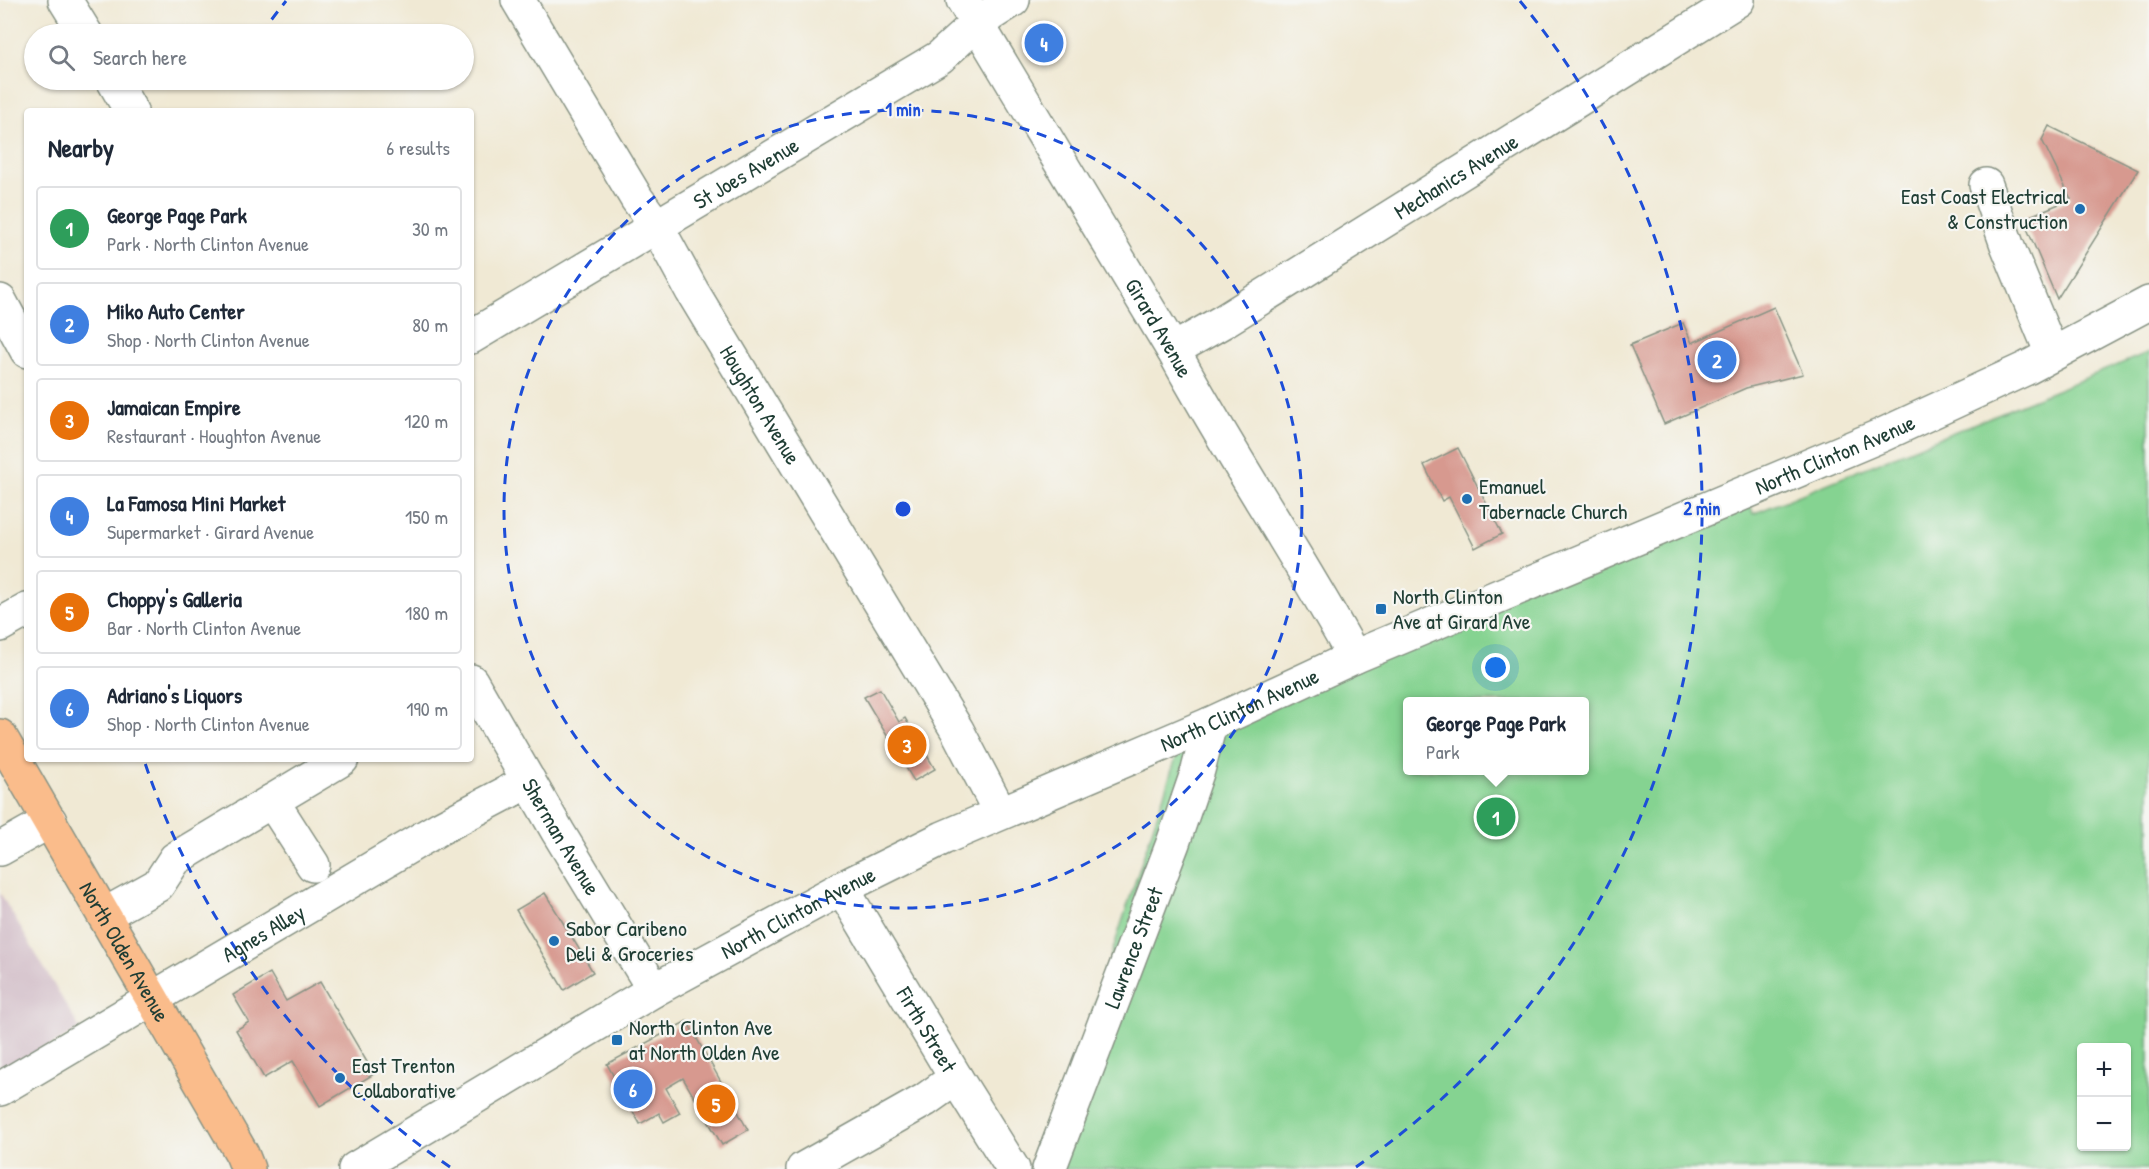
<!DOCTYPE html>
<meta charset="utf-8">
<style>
body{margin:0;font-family:"Patrick Hand",sans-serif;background:#f6f6f7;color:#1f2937}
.controls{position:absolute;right:18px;bottom:18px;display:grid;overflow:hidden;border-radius:6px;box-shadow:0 2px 4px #0004}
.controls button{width:54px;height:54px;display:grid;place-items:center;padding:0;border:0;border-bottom:2px solid #e0e1e3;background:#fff;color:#1f2937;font:30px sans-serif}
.you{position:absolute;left:1496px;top:668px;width:21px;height:21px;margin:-15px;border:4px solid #fff;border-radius:50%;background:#1a73e8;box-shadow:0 0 0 9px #1a73e833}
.badge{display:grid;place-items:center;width:39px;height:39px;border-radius:50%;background:#1f6fb2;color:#fff;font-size:20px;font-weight:700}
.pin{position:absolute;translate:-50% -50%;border:3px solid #fff;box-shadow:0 2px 6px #0006}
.popup{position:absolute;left:1403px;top:697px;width:186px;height:78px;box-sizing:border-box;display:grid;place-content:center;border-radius:6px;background:#fff;filter:drop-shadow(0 2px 4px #0005);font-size:20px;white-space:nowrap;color:#747a83}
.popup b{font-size:22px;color:#1f2937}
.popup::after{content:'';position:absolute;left:50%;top:100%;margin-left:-12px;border:12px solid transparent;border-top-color:#fff}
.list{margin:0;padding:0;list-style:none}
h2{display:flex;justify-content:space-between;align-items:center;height:78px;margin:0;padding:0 24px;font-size:26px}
h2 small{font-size:20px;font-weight:400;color:#747a83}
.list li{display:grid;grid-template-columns:39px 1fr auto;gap:18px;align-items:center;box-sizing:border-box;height:84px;margin:0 12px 12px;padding:0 12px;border:2px solid #e0e1e3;border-radius:6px}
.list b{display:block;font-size:22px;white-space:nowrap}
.list p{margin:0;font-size:20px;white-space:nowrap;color:#747a83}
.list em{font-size:20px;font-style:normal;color:#747a83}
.icon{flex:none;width:33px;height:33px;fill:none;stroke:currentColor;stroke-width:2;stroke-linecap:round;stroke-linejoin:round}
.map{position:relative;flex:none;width:2149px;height:1169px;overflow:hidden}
.search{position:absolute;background:#fff;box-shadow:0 2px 4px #0004;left:24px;top:24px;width:450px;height:66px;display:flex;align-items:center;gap:15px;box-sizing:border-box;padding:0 21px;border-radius:33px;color:#747a83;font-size:22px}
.panel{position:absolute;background:#fff;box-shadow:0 2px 4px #0004;left:24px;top:108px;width:450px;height:654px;border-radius:6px}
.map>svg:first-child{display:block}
.industrial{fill:#d2bdc8}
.green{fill:#85d391;stroke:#528862;stroke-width:1.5;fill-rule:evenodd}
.building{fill:#d7998f}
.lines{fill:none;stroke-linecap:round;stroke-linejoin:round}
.minor-casing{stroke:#889384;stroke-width:36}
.major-casing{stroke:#889384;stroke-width:36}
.minor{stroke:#fff;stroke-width:33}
.major{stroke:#fabc8b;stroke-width:33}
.ring{fill:none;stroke:#1d4ed8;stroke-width:3;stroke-dasharray:10 8}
.poi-dot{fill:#1f6fb2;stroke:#f6f6f2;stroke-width:2}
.labels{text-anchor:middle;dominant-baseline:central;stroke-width:4.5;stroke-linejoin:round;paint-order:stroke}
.street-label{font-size:22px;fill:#1f3d34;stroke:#f6f6f2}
.poi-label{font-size:22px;fill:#1f3d34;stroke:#f6f6f2;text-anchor:start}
.centre{fill:#1d4ed8;stroke:#f6f6f2;stroke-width:3}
.ring-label{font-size:18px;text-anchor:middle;font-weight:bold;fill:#1d4ed8;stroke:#f6f6f2;stroke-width:4.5;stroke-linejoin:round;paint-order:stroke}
</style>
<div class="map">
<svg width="2149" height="1169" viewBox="0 0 2149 1169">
<rect width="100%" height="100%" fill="#f6f6f2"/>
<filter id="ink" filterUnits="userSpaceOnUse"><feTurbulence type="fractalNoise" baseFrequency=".0167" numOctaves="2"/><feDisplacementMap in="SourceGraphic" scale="12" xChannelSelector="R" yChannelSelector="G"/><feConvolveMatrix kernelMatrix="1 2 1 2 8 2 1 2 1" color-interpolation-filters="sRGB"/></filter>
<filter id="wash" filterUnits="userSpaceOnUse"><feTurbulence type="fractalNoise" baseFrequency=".008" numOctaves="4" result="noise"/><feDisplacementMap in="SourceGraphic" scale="24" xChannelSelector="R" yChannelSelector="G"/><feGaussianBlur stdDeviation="1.35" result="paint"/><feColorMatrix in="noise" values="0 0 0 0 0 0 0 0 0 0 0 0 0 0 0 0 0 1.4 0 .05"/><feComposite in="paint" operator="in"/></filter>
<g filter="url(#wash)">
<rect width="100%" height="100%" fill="#f0e9d4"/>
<path class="industrial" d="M0,893L80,1029L0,1074Z"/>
<path class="green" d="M2149,352V1169H1041L1185,730L1746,488L1753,514ZM1408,702H1585V770H1408ZM2082,1048H2126V1146H2082Z"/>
<g id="blocks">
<path class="building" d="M2049,126L2138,170L2057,299L2023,219L2071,199L2042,140Z
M1774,307L1803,374L1746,388L1664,424L1630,345L1683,323L1692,343Z
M1458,448L1502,534L1475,548L1449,497L1442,501L1424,465Z
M880,689L899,722L905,718L935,769L914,781L864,697Z
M545,893L593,972L564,990L516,910Z
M270,973L286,1001L320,982L374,1074L320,1106L293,1061L264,1078L236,1030L249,1022L233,995Z
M687,1021L748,1130L722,1145L683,1078L666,1088L680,1113L664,1122L659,1113L640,1124L607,1064Z"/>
</g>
</g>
<g filter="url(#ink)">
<use href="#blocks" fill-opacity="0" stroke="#889384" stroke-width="1.5"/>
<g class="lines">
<defs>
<g id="minor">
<path d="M65,0L86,34"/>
<path id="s1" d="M518,0L637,199L656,225L692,291L957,730L1000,812"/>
<path id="s2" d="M963,0L1173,350C1230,455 1297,553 1354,657"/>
<path d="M113,80L131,111"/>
<path d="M1986,185L2007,245L2052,354"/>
<path d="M0,301L27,351"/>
<path id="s3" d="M471,337L940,57L977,23L1013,0"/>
<path id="s4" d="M1173,350L1222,322L1738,0"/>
<path d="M0,625L27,610"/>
<path id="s5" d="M471,681L558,832L654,990"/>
<path d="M272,801L313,865"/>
<path d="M0,849L50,821"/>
<path id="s6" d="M842,888L956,1078L1013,1169"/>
<path d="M104,915L158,885L175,859L342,759"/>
<path id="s7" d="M0,1089L440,828L529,781"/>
<path id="s8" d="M355,1169L654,990L842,888L943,838L1210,724L1354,657L1882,435L2027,368L2149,303"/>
<path d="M803,1169L925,1100L956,1078"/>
<path id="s9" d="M1049,1169L1173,843L1198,770L1210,724"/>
</g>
<g id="major">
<path id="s10" d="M0,736L242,1154L248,1169"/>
</g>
</defs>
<use href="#minor" class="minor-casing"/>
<use href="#major" class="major-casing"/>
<use href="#minor" class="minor"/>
<use href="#major" class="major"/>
</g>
</g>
<g class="ring">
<circle cx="903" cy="509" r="399"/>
<path d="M450 1167A799 799 0 0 1 145 763M261 34A799 799 0 0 1 286 1M1520 1A799 799 0 0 1 1356 1167"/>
</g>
<g class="poi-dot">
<circle cx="2080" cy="209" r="6"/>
<circle cx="1467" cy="499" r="6"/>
<rect x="1375" y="603" width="12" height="12" rx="3"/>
<circle cx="554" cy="941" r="6"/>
<rect x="611" y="1034" width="12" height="12" rx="3"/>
<circle cx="340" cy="1078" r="6"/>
</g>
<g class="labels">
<g class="street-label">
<text stroke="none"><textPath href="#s3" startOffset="320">St Joes Avenue</textPath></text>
<text stroke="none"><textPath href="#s4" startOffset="332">Mechanics Avenue</textPath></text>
<text stroke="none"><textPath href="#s2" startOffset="382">Girard Avenue</textPath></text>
<text stroke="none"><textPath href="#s1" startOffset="472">Houghton Avenue</textPath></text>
<text stroke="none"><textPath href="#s8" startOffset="1646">North Clinton Avenue</textPath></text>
<text stroke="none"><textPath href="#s8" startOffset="998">North Clinton Avenue</textPath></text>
<text stroke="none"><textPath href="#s5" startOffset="180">Sherman Avenue</textPath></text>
<text stroke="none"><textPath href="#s8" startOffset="512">North Clinton Avenue</textPath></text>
<text stroke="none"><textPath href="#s7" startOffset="306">Agnes Alley</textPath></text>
<text stroke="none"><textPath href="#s9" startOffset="237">Lawrence Street</textPath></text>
<text stroke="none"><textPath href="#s10" startOffset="249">North Olden Avenue</textPath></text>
<text stroke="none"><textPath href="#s6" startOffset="165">Firth Street</textPath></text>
</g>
<g class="poi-label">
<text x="2068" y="196" text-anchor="end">East Coast Electrical<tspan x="2068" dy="25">&amp; Construction</tspan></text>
<text x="1479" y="486">Emanuel<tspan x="1479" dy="25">Tabernacle Church</tspan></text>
<text x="1393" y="596">North Clinton<tspan x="1393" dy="25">Ave at Girard Ave</tspan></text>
<text x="566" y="928">Sabor Caribeno<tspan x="566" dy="25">Deli &amp; Groceries</tspan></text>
<text x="629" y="1027">North Clinton Ave<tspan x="629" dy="25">at North Olden Ave</tspan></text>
<text x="352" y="1065">East Trenton<tspan x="352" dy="25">Collaborative</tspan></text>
</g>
</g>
<circle cx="903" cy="509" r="9" class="centre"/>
<g class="ring-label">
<text x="903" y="116">1 min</text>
<text x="1702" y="515">2 min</text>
</g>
</svg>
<div class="controls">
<button>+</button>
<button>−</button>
</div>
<div class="you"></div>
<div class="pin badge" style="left:1496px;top:817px;background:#2e9e5b">1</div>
<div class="popup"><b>George Page Park</b>Park</div>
<div class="pin badge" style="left:1717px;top:360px;background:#3f7fe0">2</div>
<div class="pin badge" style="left:907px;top:745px;background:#e8710a">3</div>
<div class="pin badge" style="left:1044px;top:43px;background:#3f7fe0">4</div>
<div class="pin badge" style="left:716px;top:1104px;background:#e8710a">5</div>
<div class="pin badge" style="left:633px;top:1089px;background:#3f7fe0">6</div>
<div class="search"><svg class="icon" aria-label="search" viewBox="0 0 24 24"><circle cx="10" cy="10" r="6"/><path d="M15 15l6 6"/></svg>Search here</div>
<section class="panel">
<h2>Nearby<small>6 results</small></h2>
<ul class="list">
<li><span class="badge" style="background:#2e9e5b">1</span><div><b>George Page Park</b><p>Park · North Clinton Avenue</p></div><em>30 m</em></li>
<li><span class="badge" style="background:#3f7fe0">2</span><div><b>Miko Auto Center</b><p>Shop · North Clinton Avenue</p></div><em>80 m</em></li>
<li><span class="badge" style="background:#e8710a">3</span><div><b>Jamaican Empire</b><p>Restaurant · Houghton Avenue</p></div><em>120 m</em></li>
<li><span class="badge" style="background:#3f7fe0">4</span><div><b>La Famosa Mini Market</b><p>Supermarket · Girard Avenue</p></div><em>150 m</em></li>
<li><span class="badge" style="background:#e8710a">5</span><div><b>Choppy's Galleria</b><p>Bar · North Clinton Avenue</p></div><em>180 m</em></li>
<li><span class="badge" style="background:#3f7fe0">6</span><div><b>Adriano's Liquors</b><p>Shop · North Clinton Avenue</p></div><em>190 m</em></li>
</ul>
</section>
</div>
